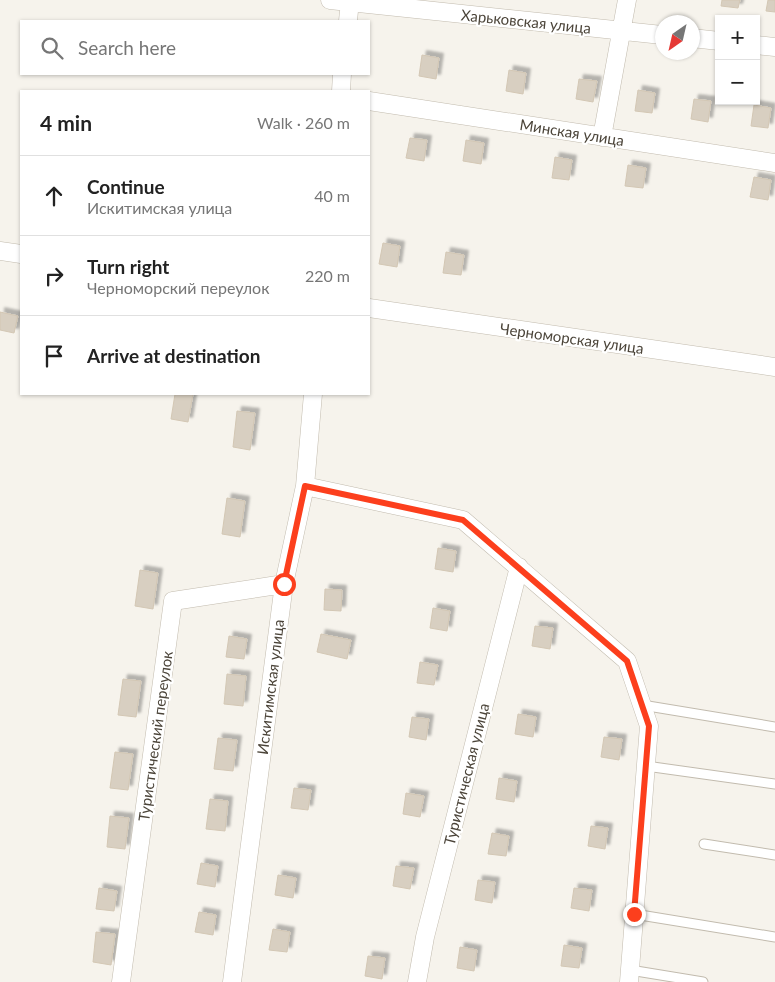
<!DOCTYPE html>
<meta charset="utf-8">
<style>
body{margin:0;font-family:Lato,sans-serif;background:#f2f2f2;color:#222}
.controls{position:absolute;right:15px;top:15px;display:grid;overflow:hidden;border-radius:0px;box-shadow:0 1px 4px #0004}
.controls button{width:45px;height:45px;display:grid;place-items:center;padding:0;border:0;border-bottom:1px solid #e0e0e0;background:#fff;color:#222;font:25px sans-serif}
.compass{position:absolute;left:655px;top:15px;width:45px;height:45px;border-radius:50%;background:#fff;box-shadow:0 1px 4px #0004;rotate:214deg}
.stop{position:absolute;width:15px;height:15px;margin:-11px;border:4px solid #fc3f1d;border-radius:50%;background:#fff}
.stop.end{background:#fc3f1d;border-color:#fff;box-shadow:0 1px 5px #0008}
.list{margin:0;padding:0;list-style:none}
h2{display:flex;justify-content:space-between;align-items:center;height:65px;margin:0;padding:0 20px;font-size:21px}
h2 small{font-size:16px;font-weight:400;color:#767676}
.list li{display:grid;grid-template-columns:32px 1fr auto;gap:15px;align-items:center;box-sizing:border-box;height:80px;padding:0 20px;border-top:1px solid #e0e0e0}
.list b{display:block;font-size:19px;white-space:nowrap}
.list p{margin:0;font-size:16px;white-space:nowrap;color:#767676}
.list em{font-size:16px;font-style:normal;color:#767676}
.icon{flex:none;width:28px;height:28px;fill:none;stroke:currentColor;stroke-width:2;stroke-linecap:round;stroke-linejoin:round}
.map{position:relative;flex:none;width:775px;height:982px;overflow:hidden}
.search{position:absolute;background:#fff;box-shadow:0 1px 4px #0004;left:20px;top:20px;width:350px;height:55px;display:flex;align-items:center;gap:12px;box-sizing:border-box;padding:0 18px;border-radius:0px;color:#767676;font-size:19px}
.panel{position:absolute;background:#fff;box-shadow:0 1px 4px #0004;left:20px;top:90px;width:350px;height:305px;border-radius:0px}
.map>svg:first-child{display:block}
.building{fill:#d8cfc1;stroke:#d3c7b4;filter:url(#shadow)}
.lines{fill:none;stroke-linecap:round;stroke-linejoin:round}
.service-casing{stroke:#c2bbae;stroke-width:11}
.minor-casing{stroke:#c2bbae;stroke-width:19}
.service{stroke:#fff;stroke-width:9}
.minor{stroke:#fff;stroke-width:18}
.route{stroke:#fc3f1d;stroke-width:6}
.labels{text-anchor:middle;dominant-baseline:central;stroke-width:4.5;stroke-linejoin:round;paint-order:stroke}
.street-label{font-size:15px;fill:#4b4439;stroke:#fff}
</style>
<div class="map">
<svg width="775" height="982" viewBox="0 0 775 982">
<defs>
<filter id="shadow"><feDropShadow dx="4.5" dy="-4.5" stdDeviation="1" flood-color="#0004"/></filter>
</defs>
<rect width="100%" height="100%" fill="#f6f3ec"/>
<path class="building" d="M722,0H740L738,8L721,6Z
M768,0H775V12L766,11Z
M422,55L439,58L436,79L419,76Z
M509,70L526,73L523,94L506,91Z
M579,79L597,81L593,102L576,99Z
M638,90L655,93L652,113L635,111Z
M694,99L711,101L708,122L691,119Z
M754,105L771,108L768,128L751,126Z
M410,138L427,140L424,161L406,158Z
M466,140L484,143L481,164L463,161Z
M555,157L572,160L569,180L552,178Z
M628,165L646,168L643,188L625,186Z
M754,177L771,180L768,200L750,197Z
M383,243L400,246L397,267L379,264Z
M446,252L464,255L461,275L443,273Z
M0,312L18,316L14,333L0,330Z
M175,394H193L188,422L171,419Z
M237,411L255,413L250,450L233,447Z
M227,498L245,501L240,537L222,534Z
M438,548L456,551L453,572L435,569Z
M140,570L158,573L153,609L135,606Z
M325,589L342,590L341,611L324,610Z
M433,608L450,611L447,631L430,628Z
M535,626L553,628L550,649L532,646Z
M321,634L351,640L347,659L317,652Z
M229,636L247,639L244,659L226,657Z
M420,662L438,665L434,685L417,683Z
M227,674L246,676L243,706L224,704Z
M123,679L141,681L136,717L118,715Z
M518,714L536,717L533,737L515,734Z
M412,717L429,719L426,740L409,737Z
M604,737L622,739L619,760L601,757Z
M218,738L237,740L233,771L214,769Z
M115,752L133,754L128,790L110,788Z
M499,778L517,781L514,802L496,799Z
M294,788L311,790L308,810L291,808Z
M406,793L424,796L420,817L403,814Z
M210,799L228,801L225,831L206,829Z
M110,816L129,818L125,849L107,847Z
M591,826L608,828L605,849L588,846Z
M492,833L509,836L506,856L488,854Z
M201,863L218,866L215,887L197,884Z
M396,866L414,868L410,889L393,886Z
M278,875L296,878L293,898L275,895Z
M478,880L495,882L492,903L475,900Z
M99,888L117,891L114,911L96,909Z
M574,888L592,890L589,911L571,908Z
M199,912L216,915L213,935L195,932Z
M273,929L290,932L287,952L269,950Z
M96,932L115,934L111,965L93,962Z
M564,945L582,948L579,968L561,966Z
M460,947L477,950L474,971L457,968Z
M368,956L385,958L382,979L365,976Z"/>
<g class="lines">
<defs>
<path id="service" d="M642,705L775,727
M646,766L775,784
M704,844L775,855
M634,914L775,937
M630,970L703,982"/>
<path id="minor" d="M330,0L662,35
M348,21L350,0
M692,38L719,41
M756,45L775,47
M341,91L342,74
M369,101L775,163
M602,137L627,0
M0,251L21,254
M369,308L775,367
M305,486L463,520L627,661L649,726L629,982
M121,982L173,601L284,584
M232,982L284,584L305,486L313,394
M417,982L425,937L519,567"/>
</defs>
<use href="#service" class="service-casing"/>
<use href="#minor" class="minor-casing"/>
<use href="#service" class="service"/>
<use href="#minor" class="minor"/>
</g>
<g class="lines">
<path class="route" d="M284,584L305,486L463,520L627,661L649,726L634,914"/>
</g>
<g class="labels">
<g class="street-label">
<text transform="translate(526 21) rotate(6)">Харьковская улица</text>
<text transform="translate(572 132) rotate(9)">Минская улица</text>
<text transform="translate(572 338) rotate(8)">Черноморская улица</text>
<text transform="translate(270 687) rotate(-83)">Искитимская улица</text>
<text transform="translate(155 736) rotate(-82)">Туристический переулок</text>
<text transform="translate(466 774) rotate(-76)">Туристическая улица</text>
</g>
</g>
</svg>
<div class="controls">
<button>+</button>
<button>−</button>
</div>
<svg class="compass" viewBox="-18 -18 36 36"><path d="M0-13l5 13h-10z" fill="#e53935"/><path d="M0 13l5-13h-10z" fill="#767676"/></svg>
<div class="stop" style="left:284px;top:584px"></div>
<div class="stop end" style="left:634px;top:914px"></div>
<div class="search"><svg class="icon" aria-label="search" viewBox="0 0 24 24"><circle cx="10" cy="10" r="6"/><path d="M15 15l6 6"/></svg>Search here</div>
<section class="panel">
<h2>4 min<small>Walk · 260 m</small></h2>
<ul class="list">
<li><svg class="icon" aria-label="ahead" viewBox="0 0 24 24"><path d="M12 20V5M6 11l6-6 6 6"/></svg><div><b>Continue</b><p>Искитимская улица</p></div><em>40 m</em></li>
<li><svg class="icon" aria-label="right" viewBox="0 0 24 24"><path d="M7 20v-9h11M14 6l5 5-5 5"/></svg><div><b>Turn right</b><p>Черноморский переулок</p></div><em>220 m</em></li>
<li><svg class="icon" aria-label="arrive" viewBox="0 0 24 24"><path d="M6 21V4h12l-3 4 3 4H6"/></svg><div><b>Arrive at destination</b></div></li>
</ul>
</section>
</div>
